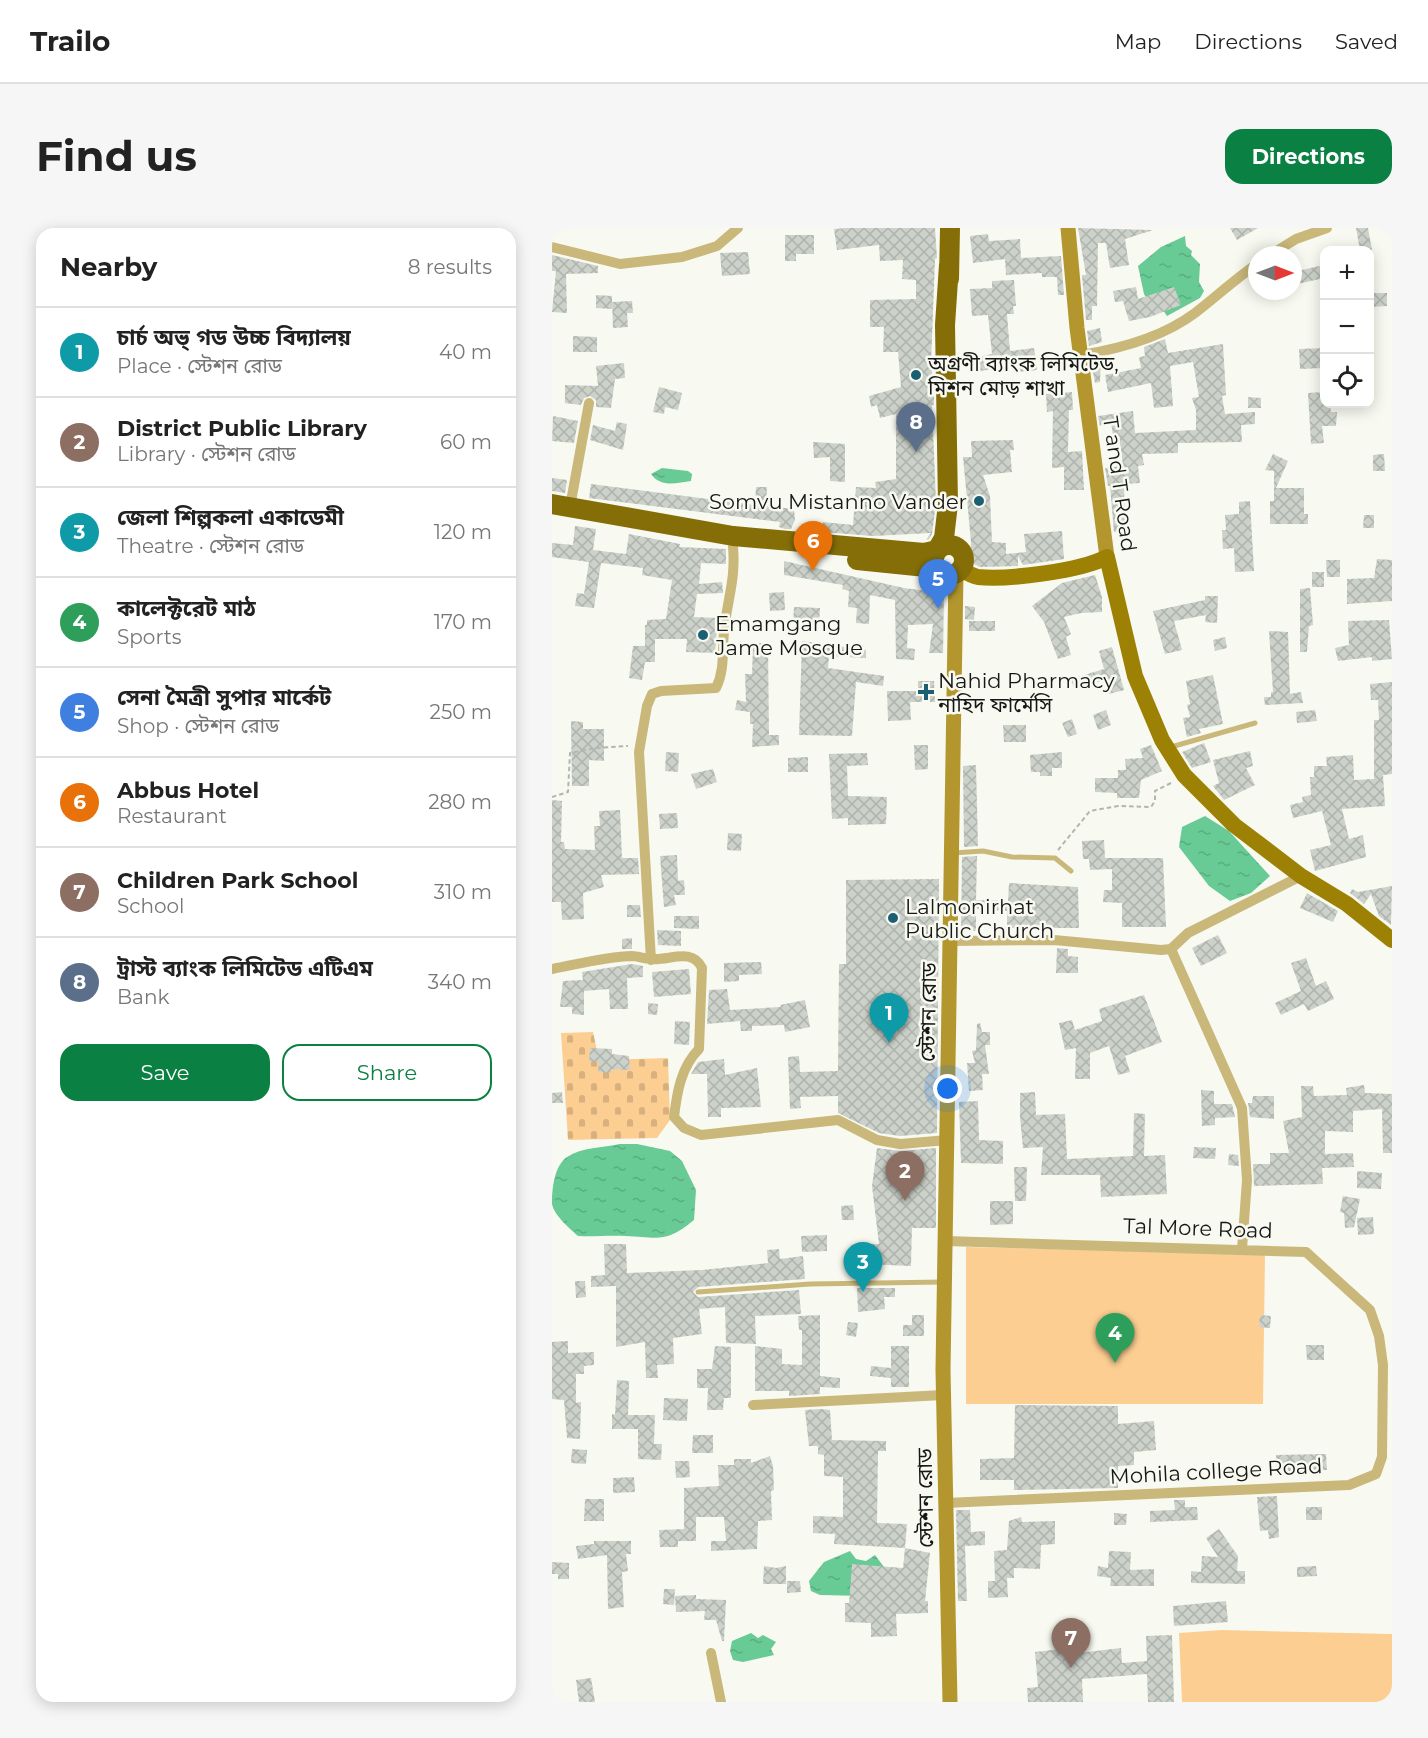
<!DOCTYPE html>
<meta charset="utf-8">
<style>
body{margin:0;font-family:Montserrat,"Noto Sans Bengali",sans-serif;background:#f6f6f6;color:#222}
.controls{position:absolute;right:18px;top:18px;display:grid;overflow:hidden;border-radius:12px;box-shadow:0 3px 15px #0003}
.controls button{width:54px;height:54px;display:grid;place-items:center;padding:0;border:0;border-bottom:2px solid #e0e0e0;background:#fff;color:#222;font:30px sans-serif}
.compass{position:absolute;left:696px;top:18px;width:54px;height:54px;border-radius:50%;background:#fff;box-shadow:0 3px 15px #0003;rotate:90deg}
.you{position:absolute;left:396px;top:861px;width:21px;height:21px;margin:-15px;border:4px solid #fff;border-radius:50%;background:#1a73e8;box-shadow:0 0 0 9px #1a73e833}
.badge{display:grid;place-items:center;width:39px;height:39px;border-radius:50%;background:#0b8043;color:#fff;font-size:20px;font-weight:700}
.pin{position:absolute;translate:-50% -50px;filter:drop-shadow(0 2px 3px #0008)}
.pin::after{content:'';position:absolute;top:32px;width:21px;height:18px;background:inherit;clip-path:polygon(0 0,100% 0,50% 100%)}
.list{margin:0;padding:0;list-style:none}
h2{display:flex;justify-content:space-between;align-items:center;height:78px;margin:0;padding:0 24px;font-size:26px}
h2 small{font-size:20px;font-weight:400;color:#767676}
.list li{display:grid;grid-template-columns:39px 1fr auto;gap:18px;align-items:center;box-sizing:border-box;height:90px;padding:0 24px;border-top:2px solid #e0e0e0}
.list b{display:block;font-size:22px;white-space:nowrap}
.list p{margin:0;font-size:20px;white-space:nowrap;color:#767676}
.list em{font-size:20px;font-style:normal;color:#767676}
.actions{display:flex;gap:12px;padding:18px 24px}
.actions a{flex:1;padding:14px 0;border:2px solid #0b8043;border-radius:18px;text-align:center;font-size:21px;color:#0b8043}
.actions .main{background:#0b8043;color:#fff}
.icon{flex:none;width:33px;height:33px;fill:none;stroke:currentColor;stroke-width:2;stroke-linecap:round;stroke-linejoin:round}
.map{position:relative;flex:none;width:840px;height:1474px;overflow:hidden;border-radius:18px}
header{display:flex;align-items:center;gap:36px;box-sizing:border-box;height:84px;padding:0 30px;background:#fff;border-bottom:2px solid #e0e0e0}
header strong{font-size:28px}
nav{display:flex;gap:33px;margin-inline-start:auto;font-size:21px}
.intro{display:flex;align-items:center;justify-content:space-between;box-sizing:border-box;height:144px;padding:0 36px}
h1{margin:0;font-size:42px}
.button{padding:15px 27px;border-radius:18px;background:#0b8043;color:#fff;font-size:21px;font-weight:700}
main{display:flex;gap:36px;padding:0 36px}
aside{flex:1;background:#fff;border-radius:18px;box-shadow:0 3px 15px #0003}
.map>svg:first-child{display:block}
.cemetery{fill:url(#cemetery-stones)}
.pitch{fill:#fdce92}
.water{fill:url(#water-ripples)}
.building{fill:url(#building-cross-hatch)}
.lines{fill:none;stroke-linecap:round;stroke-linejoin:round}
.path{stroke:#b4b6ae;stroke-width:2;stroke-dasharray:4.5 3;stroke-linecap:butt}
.lane{stroke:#cab87b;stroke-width:5}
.street{stroke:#cab87b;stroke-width:10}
.secondary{stroke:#b3972e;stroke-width:15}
.primary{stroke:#9c8104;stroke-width:16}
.highway{stroke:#856e07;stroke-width:20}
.poi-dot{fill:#1c5f73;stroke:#f8faf1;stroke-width:2}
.labels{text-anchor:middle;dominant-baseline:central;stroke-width:5;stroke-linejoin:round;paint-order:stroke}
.poi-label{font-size:21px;fill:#171815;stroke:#f8faf1;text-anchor:start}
.street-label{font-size:21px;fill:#171815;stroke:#f8faf1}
</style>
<header>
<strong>Trailo</strong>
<nav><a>Map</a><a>Directions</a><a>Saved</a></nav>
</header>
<div class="intro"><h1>Find us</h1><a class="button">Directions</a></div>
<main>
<aside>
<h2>Nearby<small>8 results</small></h2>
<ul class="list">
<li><span class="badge" style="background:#0f9aa8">1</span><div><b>চার্চ অভ্ গড ‍উচ্চ বিদ্যালয়</b><p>Place · স্টেশন রোড</p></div><em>40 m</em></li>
<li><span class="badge" style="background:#8d6e63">2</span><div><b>District Public Library</b><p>Library · স্টেশন রোড</p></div><em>60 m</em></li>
<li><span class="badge" style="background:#0f9aa8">3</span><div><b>জেলা শিল্পকলা একাডেমী</b><p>Theatre · স্টেশন রোড</p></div><em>120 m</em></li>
<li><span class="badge" style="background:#2e9e5b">4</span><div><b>কালেক্টরেট মাঠ</b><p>Sports</p></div><em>170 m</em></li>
<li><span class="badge" style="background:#3f7fe0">5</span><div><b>সেনা মৈত্রী সুপার মার্কেট</b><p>Shop · স্টেশন রোড</p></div><em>250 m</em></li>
<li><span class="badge" style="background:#e8710a">6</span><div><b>Abbus Hotel</b><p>Restaurant</p></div><em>280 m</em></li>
<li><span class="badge" style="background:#8d6e63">7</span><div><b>Children Park School</b><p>School</p></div><em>310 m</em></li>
<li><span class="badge" style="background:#5c6f8a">8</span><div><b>ট্রাস্ট ব্যাংক লিমিটেড এটিএম</b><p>Bank</p></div><em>340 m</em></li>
</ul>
<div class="actions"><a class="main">Save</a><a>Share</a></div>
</aside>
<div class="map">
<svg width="840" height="1474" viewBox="0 0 840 1474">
<defs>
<pattern id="cemetery-stones" width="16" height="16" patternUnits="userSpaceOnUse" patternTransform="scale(1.5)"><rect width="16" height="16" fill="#fdce92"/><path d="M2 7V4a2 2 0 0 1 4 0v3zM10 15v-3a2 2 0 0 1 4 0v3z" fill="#d8b07d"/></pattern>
<pattern id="water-ripples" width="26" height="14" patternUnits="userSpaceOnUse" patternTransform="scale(1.5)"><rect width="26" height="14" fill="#68ca94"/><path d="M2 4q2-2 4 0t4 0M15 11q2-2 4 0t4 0" fill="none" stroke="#59ad7f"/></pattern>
<pattern id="building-cross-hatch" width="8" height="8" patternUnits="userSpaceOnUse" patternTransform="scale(1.5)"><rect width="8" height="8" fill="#ccd2ca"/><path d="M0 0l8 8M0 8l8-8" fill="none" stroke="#aeb4ad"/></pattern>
</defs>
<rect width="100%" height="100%" fill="#f8faf1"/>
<path class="cemetery" d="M41,804L47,832L116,830L118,892L105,910L16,912L9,805Z"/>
<path class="pitch" d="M414,1019L713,1026L711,1176H414Z
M670,1402L840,1406V1474H630L627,1405Z"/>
<path class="water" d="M633,8L634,18L640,23L639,27L648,36L647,54L652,63L648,70L615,88L607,76H598L592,66L586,38L609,19Z
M110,240L136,243L140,246L139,253C125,255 109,260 99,246Z
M653,588L677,603L718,648L699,665L678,673L657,658L627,619L630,599Z
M68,916H85L118,923L130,933L144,962L142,992C113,1016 106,1009 73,1008C57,1007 41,1009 26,1008C17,1000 2,987 0,976C0,961 2,938 15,929C30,919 51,920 68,916Z
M298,1323L304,1331L314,1333L323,1327L335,1343L312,1368L268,1367L259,1363L257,1353L272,1334Z
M199,1405L206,1410L211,1407L224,1414L219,1421L222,1427L191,1434L181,1432L178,1423L180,1413Z"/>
<path class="building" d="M294,0H383L385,30L383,31L379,136L382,163V177H380L384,275L380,306L377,311L374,312L379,305L321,308L270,304L271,294L301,297L304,259L324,260L323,254L344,251V186L328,190L325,177L319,179L317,168L349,159L346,124H331L332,99H318V72L364,71V52L350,51L351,32L328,33L327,17L285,22L282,1Z
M526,0L601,2L573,11L577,37L558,40L554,15H546L545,78H540V92H534L530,47H534Z
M678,0H706L685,12Z
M804,0H816L820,22H808Z
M436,6L437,13L468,11L469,30L509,28L512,67H506L505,49H490V45L454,47L453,31L421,35L418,8Z
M233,7H262V26H244V33H233Z
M196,24L198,46L170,48L168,25Z
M0,27L46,38V45L14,46L15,85L0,84L4,43H0Z
M772,37V50L741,57V44Z
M462,52L464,78H461L462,86H455L458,123L482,120L485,142L467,144L466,136L418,145L415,131L440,126L436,87L420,88L418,61L440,60V53Z
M584,59L586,71L622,59L629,77L598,89L577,93L571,73L563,74L561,63Z
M819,65H835V78L819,79Z
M44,67L60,68V81L44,80Z
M80,73L81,85H75L76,99L61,100L60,74Z
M548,100L550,114L537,118L535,103Z
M21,108L45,109V124H21Z
M613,111L616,125L671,116L674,167L670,168L673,186L703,184V196L689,197L690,214L626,215V225L590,226L592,237L586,238L588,255L572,256L573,303L562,304L558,258H556L553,240L571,238L567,208H561L559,194L548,198L546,188L581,183L583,205L644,202V182L640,170L647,169L641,134L618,138L621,178L602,180L599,155L556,164L553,147L589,140L587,129L593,128L592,119Z
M772,120V140L748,141L747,121Z
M549,131L548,154L543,155L539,133Z
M72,135L73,150L63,151L59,180L44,179V172L38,168L32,170L29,177L13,175V157L46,158L44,138Z
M107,159L130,165L126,182L113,179L112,186L101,184Z
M520,164L521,182H517L516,224L530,223L532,262H512V239L500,240L501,183L495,184L494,166Z
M772,164V176H778L779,184H785L784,198H770L772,215L759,216L756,165Z
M696,169L709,170V180H696Z
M1,188L26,193L22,215L0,213Z
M65,194L75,196L71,222L38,212L41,197L63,203Z
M461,212L462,222H458L460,244L431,247L438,268L440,314L454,315V326L474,324L472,306L510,303L512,331L471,337L466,328V338L428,339L418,334L419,314L411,229H420L419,213Z
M261,214L293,216V254L278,253V229L262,230Z
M721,226L736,233L724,260H752V286H756V296H718V273H722V243L713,242Z
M832,226L833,243H821V227Z
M0,250L15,252L13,265L0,263Z
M39,256L203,277L204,259H215L214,278L242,281L243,292L239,301H233L227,299L228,294L37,270Z
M698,273L702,343L683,344L682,320L671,321L670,302H674L673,287L687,286V274Z
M812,287H822V300H811Z
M23,298L44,301L41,322L74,326L77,306L128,316L127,319L174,321V336L149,335L147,356L170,354L171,365L145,366L142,389L166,390L163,425L134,424L135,411H103V434H93L90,452L77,450L81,418H93V397H95V392L114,391L120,352L90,347L91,340L49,335L42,380L23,378L25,365L32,366L37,334L0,329V315L21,317Z
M825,331L840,332V373L795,376V351L822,350Z
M774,332H788V349H775Z
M232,333L352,360L392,365L391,425H377L381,396L356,397L355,420L363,421L362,432L344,431L343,372L318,367L317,396L304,395L305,380L296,379L297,363L290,361L291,357L232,347Z
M760,344H772V359H760Z
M543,347L550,369V384L529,385L512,389L519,406L514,409L519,427L506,431L492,394L480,378L510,355Z
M758,360L761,397L757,398L755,424H748V361Z
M232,364L233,382L218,383L217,365Z
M653,368H666L665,395L653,394L654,387L622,393L630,422L613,426L601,383L653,372Z
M413,378L423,379L422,392L413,391Z
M242,379L268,380L267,396L241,394Z
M837,392L840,431L820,433V429L786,433L783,420L797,417L796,393Z
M417,393H443V403H417Z
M717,403L736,404L738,466L749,464L751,475L713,477L712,469H719V464H721Z
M673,409L675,420L663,423L661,412Z
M250,413L314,422V430L277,428L276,440L332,448L331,458L304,454L300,508L247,507Z
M201,415H216L217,507H227V517L200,519L201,496H198V484L183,482L185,472L194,474L193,446H200Z
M560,419L572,462L557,466L553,452L522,461L519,451L552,441L547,423Z
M661,447L671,496L647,501L649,505L635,509L631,490L638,489L635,477L638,476L634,453Z
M366,453H382L383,474H358L359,492L336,493L335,463H366Z
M840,454V546L831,547L833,578L790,581L797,611L811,607L814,629L763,643L758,622L779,617L770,583L741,590L738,577L751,574L750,569L759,567L758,549H762V538H775L774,529L801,527L802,552L822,551V492H827L826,472H819L818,456Z
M554,482L559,497L546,502L541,487Z
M763,482L765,493L745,495L744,484Z
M520,491L525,506L516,509L510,495Z
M19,493L31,494V501H52V533L37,532V558H20Z
M451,497H474V514H452Z
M652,515L659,534L640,540L630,524Z
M362,517H376V541L363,542Z
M599,517L610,543L589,552L587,570H565V565L543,564V550H566V542H574L573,531L591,530L588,521Z
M698,523L701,538L694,540L703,557L672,572L661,558L667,555L661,532Z
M114,524L127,525L126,544L113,543Z
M510,524V540H500V548H488V544H479L478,527Z
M315,525L316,537L295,538L296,568L335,569L334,596L296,597V590L280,591L277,526Z
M256,529V544H236V530Z
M424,537L426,618L412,619L411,538Z
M161,541L165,554L144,561L139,546Z
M0,572L10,573L9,614H12L13,621L43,622L42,598H48L47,583L68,582L70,630H86L87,646L49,647L52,659L31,665L32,691L10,692L9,674H0Z
M125,585L126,600L108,601L107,586Z
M176,605L190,606L189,623L175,622Z
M552,612L553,630H611L614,699H570V675L551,674L552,662H560V641L538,642L537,631H531L530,613Z
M125,627L126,653L132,652L133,667H122L124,677L112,679L108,628Z
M425,628L424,672L456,673L457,655L526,659L527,700H455V683L424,681V703H409L410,629Z
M387,651L385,905L348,908L327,905L286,885V868L248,869L249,880L238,881L236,829L247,828L248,844L286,843L287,736H294V652Z
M840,658L839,697L827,688L819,666L812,676L798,665L800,661L806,664Z
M755,665L786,683L781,694L748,680Z
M75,677H88L89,689H75Z
M122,688H147V701L122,700Z
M105,702L129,703V718L106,717Z
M666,707L675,725L649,738L640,720Z
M80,710V721H70V711Z
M505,720L516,721V728L526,729V745H504Z
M754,730L764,758L774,753L782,771L756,783L752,776L729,787L723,775L749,763L739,735Z
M209,734L210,746L187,747V753L172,754V735Z
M80,736L91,738V749L75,750L76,781H58L57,761L32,763V787L20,786V779H8L11,753L31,752L30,744Z
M137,741L139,766L102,769L100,744Z
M175,761L178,782L229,779L228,777L253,772L258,799L233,804L232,797L200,798V803H189L188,793L155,796L157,762Z
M592,767L610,814L573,828L578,844L566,847L557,818L538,825V851H523L524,820L513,822L507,795L520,792L523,802L550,793L547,781Z
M96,775L106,776L105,787L96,786Z
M123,793L138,794L137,817L122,816Z
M428,795L430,804H438V817H433L437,846H430L431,862L417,863L415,835H423L420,823L424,822L425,796Z
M38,820L60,821V826L77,828L78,842L59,841V845L46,844L47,834H37Z
M172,831L173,847L205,840L209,879L169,880V889H156L155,846H139L146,834Z
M812,857L813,865L840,866V925H831L830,881L801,883V904L773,903V926L801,925L802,939L770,940L771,956L702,958L701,936H718V925H737L731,893L750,889L749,858H761L762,868L795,867L794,860Z
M649,862L662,863V876H680L683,889L663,890V897L650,898Z
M10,864L11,875H0V865Z
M483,864L484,887L513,886L515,931L581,928L582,885L593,886L592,928L613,927L615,966L549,969L548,947H489L491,919L471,920L468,889V865Z
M701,868H722V891L698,889L696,875H700Z
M426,873L427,912L451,913V936L409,935L407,874Z
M642,919L664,920L663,931L641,930Z
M325,920L348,923L384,920V1000H360L359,1038L311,1036L312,1016H327L320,958Z
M677,926L686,927L687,938L676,937Z
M462,939H475L474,973H463Z
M805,943L830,945L829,961L805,960Z
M791,968L808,971L802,999L793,1000L792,985L788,984Z
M438,973H461V996L438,997Z
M301,977L302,992H290L289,978Z
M821,989L822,1006L806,1007L805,990Z
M275,1007V1023L250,1024L249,1008Z
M52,1016H74L75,1045L150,1042L216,1035L215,1022L227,1021L228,1031L251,1028L253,1051L146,1059L141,1064L146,1069L247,1062L249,1086L203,1088L204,1116L174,1115L173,1079L147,1081L150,1106L121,1110L122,1136L105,1137L106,1150H94L93,1114L64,1119V1058L39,1059V1048L53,1047Z
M23,1053H33L34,1069L24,1070Z
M305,1060H343V1069H332L333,1081L306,1084Z
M268,1087V1148L288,1150V1160L268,1159V1166L237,1168V1163H203V1118L230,1121V1136L250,1137V1102H247L246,1088Z
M360,1087H372V1108H351V1097H360Z
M708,1087L719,1088L718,1100L707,1099Z
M296,1094L306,1095L304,1109L294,1107Z
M16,1113V1125L42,1124V1137L32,1138V1146H24V1175L29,1174L28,1211L15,1210L12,1172L0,1171V1114Z
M754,1117H772V1132H755Z
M163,1118L179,1119V1170H172L171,1182H155L156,1160H145V1141H160Z
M339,1118H357V1159H339V1150L318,1148L319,1138L339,1140Z
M65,1152L77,1153L76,1187H103L102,1216H110L109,1232L86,1231V1201H60V1186L63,1187Z
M112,1170L136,1171L135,1193L111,1192Z
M463,1177L566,1178V1196L602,1193L604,1222L582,1224V1237L566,1238V1260L462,1262V1252H428V1231L462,1230Z
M268,1181L278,1182L280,1212L334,1213V1223H326L325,1295L355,1296L353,1320L282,1316L283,1306L261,1305V1288L291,1289V1249L272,1248V1227L266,1226V1218H257L253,1182Z
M141,1207H161V1225H140Z
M20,1221L35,1222L34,1236L19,1235Z
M774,1226L775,1242L725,1244L724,1227Z
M218,1228L221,1238L222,1262L219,1263L220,1292L206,1293L205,1321L159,1323V1313H174L172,1289H144V1313H126V1319H108L107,1302L132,1301V1260L167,1258L166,1237H182V1231H199V1235Z
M123,1233H137L138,1249L124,1250Z
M368,1247H378V1257H368Z
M82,1249L83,1264L61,1265V1250Z
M725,1268L727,1309L717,1311L716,1302L708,1303L705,1269Z
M33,1271H52V1293H32Z
M622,1272H633V1279H645L646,1292L598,1294V1283L623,1282Z
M754,1279H770V1292H754Z
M404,1282H418L419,1304L433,1303V1317L413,1318L415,1373H406Z
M562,1285L575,1286L574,1297H562Z
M469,1289L470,1294L503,1293V1316L489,1317L488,1341L462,1340V1350H455L456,1369L436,1370V1353H443L442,1323L455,1322L457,1293Z
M667,1301L686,1328L685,1343H693V1356L639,1355V1343L649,1344L650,1328L666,1329L654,1310Z
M42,1313H79V1326H74L76,1343L70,1344L72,1379L56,1381L55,1327L26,1331L24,1318L42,1316Z
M353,1320L378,1325L373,1373H376V1385L344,1386L345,1408L319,1409V1395L293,1394V1375H297L300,1336L351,1340Z
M557,1323L579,1324L578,1342L602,1341V1358H558L559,1350L545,1348L546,1338L556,1340Z
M0,1334L17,1335V1351H6V1346H0Z
M212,1338L224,1340L234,1338V1356H211Z
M764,1338L765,1348L745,1349V1339Z
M235,1353H248L249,1364L235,1365Z
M112,1361H123L122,1377L111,1376Z
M144,1367V1371L174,1372L172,1413H170L164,1392H152L153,1383L124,1384L123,1368Z
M674,1373L676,1394L622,1398L621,1378Z
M620,1407L622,1474H596L595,1446L530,1451L531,1474H476L475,1460L486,1459L483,1424L508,1421L509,1427L569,1420L570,1435L595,1433L594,1408Z
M39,1450L43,1474H27L24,1452Z"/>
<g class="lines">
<path class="path" d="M0,569L16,564L18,525L44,520L76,518
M506,622L538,583L566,578L599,579L603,573V563L619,555"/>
<path class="lane" d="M619,519L703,495
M401,625L431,623L460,629L503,630L519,643
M146,1064L258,1056L391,1054"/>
<path class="street" d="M0,19L68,36L130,29L165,18L186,0
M718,27L744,11L775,0
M529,127C567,121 611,109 643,85C664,69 683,51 705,36
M18,279L37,175
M398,713L502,712L609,722L619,721L636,705L749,648
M619,721L690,880L695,952L690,1021
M99,732L87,524L95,478L100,466L109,463L164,460C173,442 170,423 172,404C175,372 184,352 181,319
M0,741C27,736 52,729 80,728C86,728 92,731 99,731C117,733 140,719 150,740L147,821C129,839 125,864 122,889L132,900L149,907L286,892L325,912L348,916L396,912
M394,1013L754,1024L818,1082L827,1108L831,1137L830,1229L824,1246L797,1257L394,1275
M201,1177L391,1167
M159,1425L169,1474"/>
<path class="secondary" d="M516,0L525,100L555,329
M398,1474L391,1142L404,345"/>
<path class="primary" d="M409,342C414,344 421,348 426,349C456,352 529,343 555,329L583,448L610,512L632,547L682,597L749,648L795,676L840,712"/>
<path class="highway" d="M397,51L398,0
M0,276L181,308L372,325L385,322L392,310L396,276L393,97L397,37
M382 332a15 15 0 1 1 30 0a15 15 0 1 1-30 0Z
M305,332L374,339L388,344"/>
</g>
<g class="poi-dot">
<circle cx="364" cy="147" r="6"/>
<circle cx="427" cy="273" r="6"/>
<circle cx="151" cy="407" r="6"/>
<path d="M371 455h6v6h6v6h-6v6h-6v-6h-6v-6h6z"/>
<circle cx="341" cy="690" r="6"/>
</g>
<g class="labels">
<g class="poi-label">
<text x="376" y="135">অগ্রণী ব্যাংক লিমিটেড,<tspan x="376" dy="24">মিশন মোড় শাখা</tspan></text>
<text x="415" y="273" text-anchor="end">Somvu Mistanno Vander</text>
<text x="163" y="395">Emamgang<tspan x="163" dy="24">Jame Mosque</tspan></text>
<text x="386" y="452">Nahid Pharmacy<tspan x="386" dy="24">নাহিদ ফার্মেসি</tspan></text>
<text x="353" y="678">Lalmonirhat<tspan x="353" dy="24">Public Church</tspan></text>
</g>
<g class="street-label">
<text transform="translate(568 256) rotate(82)">T and T Road</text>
<text transform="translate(376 784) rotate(-89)">স্টেশন রোড</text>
<text transform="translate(646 1000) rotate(2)">Tal More Road</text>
<text transform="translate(664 1243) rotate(-3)">Mohila college Road</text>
<text transform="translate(373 1270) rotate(-91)">স্টেশন রোড</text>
</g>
</g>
</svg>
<div class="controls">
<button>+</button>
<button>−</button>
<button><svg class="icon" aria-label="locate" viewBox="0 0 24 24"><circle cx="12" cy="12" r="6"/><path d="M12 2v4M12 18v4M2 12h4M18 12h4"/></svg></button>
</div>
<svg class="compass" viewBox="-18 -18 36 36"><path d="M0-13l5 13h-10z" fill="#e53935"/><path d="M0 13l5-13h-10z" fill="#767676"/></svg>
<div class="you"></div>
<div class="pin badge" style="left:337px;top:815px;background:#0f9aa8">1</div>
<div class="pin badge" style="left:353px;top:973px;background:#8d6e63">2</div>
<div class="pin badge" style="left:311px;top:1064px;background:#0f9aa8">3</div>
<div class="pin badge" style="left:563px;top:1135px;background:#2e9e5b">4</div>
<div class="pin badge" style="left:386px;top:381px;background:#3f7fe0">5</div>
<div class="pin badge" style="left:261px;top:343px;background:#e8710a">6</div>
<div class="pin badge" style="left:519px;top:1440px;background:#8d6e63">7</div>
<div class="pin badge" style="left:364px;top:224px;background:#5c6f8a">8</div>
</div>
</main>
